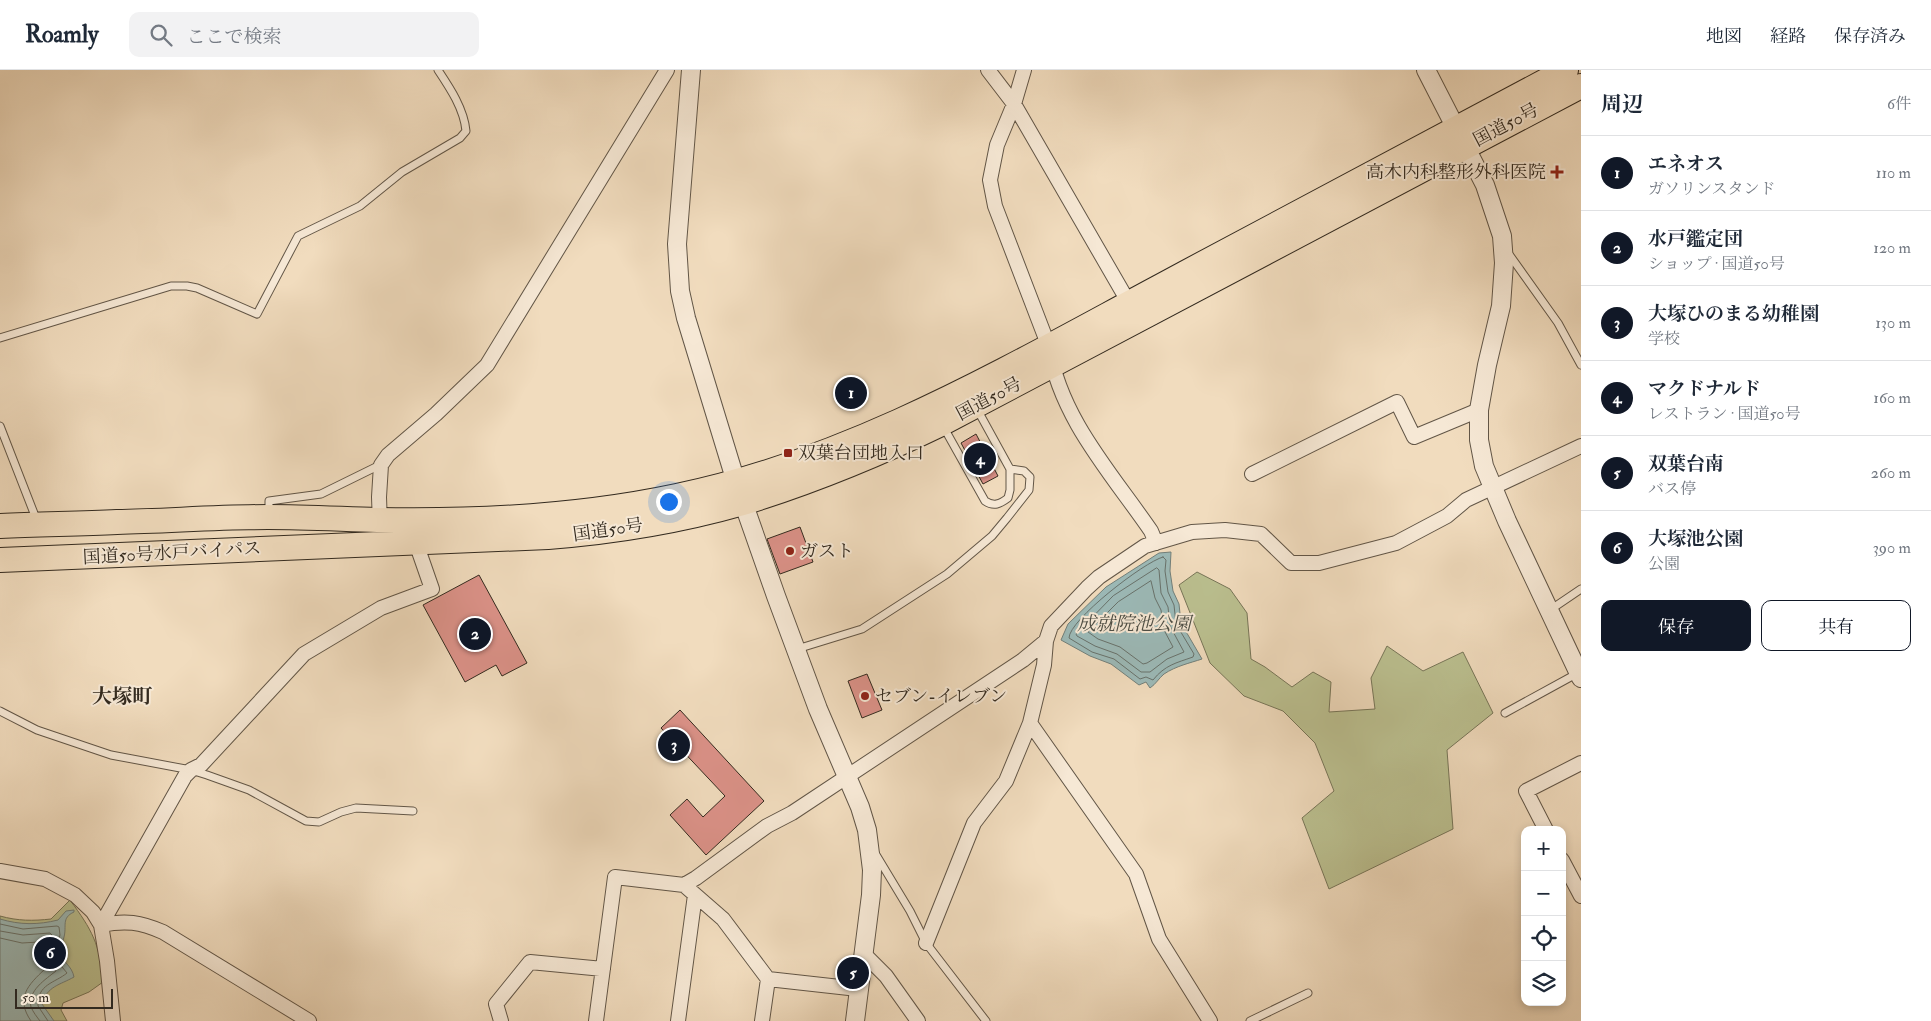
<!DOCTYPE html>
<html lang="ja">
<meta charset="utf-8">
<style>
body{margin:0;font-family:"IM FELL Double Pica","Noto Serif JP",serif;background:#f2f2f3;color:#1f2937}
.controls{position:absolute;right:15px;bottom:15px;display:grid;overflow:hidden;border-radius:10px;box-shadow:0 2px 8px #0003}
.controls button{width:45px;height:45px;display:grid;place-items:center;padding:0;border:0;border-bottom:1px solid #e0e1e3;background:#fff;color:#1f2937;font:25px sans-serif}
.scale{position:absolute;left:15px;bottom:12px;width:98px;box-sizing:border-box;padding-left:5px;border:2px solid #332a1f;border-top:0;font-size:14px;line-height:18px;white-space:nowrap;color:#332a1f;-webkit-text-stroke:4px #f6e8d5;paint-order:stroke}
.you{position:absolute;left:668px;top:431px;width:18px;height:18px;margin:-12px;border:4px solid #fff;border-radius:50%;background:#1a73e8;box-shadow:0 0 0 8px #1a73e833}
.badge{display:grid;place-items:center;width:32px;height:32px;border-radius:50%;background:#111827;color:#fff;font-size:16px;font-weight:700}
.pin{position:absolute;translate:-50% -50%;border:2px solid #fff;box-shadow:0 1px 5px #0006}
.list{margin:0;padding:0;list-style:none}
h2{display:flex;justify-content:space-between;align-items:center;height:65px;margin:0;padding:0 20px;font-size:21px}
h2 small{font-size:16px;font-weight:400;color:#747a83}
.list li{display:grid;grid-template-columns:32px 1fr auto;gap:15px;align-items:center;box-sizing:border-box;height:75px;padding:0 20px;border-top:1px solid #e0e1e3}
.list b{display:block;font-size:19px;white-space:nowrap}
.list p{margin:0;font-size:16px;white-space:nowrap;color:#747a83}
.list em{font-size:16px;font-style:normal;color:#747a83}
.actions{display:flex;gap:10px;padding:15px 20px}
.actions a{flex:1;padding:11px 0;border:1px solid #111827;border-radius:10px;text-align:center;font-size:18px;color:#111827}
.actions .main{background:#111827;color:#fff}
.icon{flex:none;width:28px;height:28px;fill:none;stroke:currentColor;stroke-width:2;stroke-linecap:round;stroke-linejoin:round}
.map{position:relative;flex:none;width:1581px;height:951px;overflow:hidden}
header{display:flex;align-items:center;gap:30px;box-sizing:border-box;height:70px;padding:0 25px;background:#fff;border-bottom:1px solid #e0e1e3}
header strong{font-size:24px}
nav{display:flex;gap:28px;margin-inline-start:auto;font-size:18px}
.search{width:350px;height:45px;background:#f2f2f3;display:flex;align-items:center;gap:12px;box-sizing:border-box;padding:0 18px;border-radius:10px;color:#747a83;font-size:19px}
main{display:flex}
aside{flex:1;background:#fff}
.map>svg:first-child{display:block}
.green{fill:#bbc090;stroke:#777558}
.water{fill:#9cbab8;stroke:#72807b}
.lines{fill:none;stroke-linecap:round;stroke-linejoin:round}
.shore{stroke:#68726c;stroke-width:1}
.building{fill:#dc9289;stroke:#332a1f}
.service-casing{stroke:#625647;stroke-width:9}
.minor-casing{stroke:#625647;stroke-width:16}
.tertiary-casing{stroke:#625647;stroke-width:20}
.trunk-casing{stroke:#332a1f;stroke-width:26}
.service{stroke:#f6e8d5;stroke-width:7}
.minor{stroke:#f6e8d5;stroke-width:14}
.tertiary{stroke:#f6e8d5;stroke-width:18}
.trunk{stroke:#f1dcbe;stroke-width:24}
.poi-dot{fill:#8f2418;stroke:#f6e8d5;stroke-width:2}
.labels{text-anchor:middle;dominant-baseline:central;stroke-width:4;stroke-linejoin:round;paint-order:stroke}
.street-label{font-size:18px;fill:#332a1f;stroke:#f6e8d5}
.poi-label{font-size:18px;fill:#332a1f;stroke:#f6e8d5;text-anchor:start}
.water-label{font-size:19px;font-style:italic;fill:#4d4e45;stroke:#f6e8d5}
.quarter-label{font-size:20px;font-weight:bold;fill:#332a1f;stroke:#f6e8d5}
</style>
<header>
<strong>Roamly</strong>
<div class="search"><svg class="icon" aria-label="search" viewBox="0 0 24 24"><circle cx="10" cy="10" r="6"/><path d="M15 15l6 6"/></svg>ここで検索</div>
<nav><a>地図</a><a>経路</a><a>保存済み</a></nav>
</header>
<main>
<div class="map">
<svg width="1581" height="951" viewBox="0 0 1581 951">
<rect width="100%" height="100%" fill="#f1dcbe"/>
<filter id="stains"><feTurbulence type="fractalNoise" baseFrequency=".004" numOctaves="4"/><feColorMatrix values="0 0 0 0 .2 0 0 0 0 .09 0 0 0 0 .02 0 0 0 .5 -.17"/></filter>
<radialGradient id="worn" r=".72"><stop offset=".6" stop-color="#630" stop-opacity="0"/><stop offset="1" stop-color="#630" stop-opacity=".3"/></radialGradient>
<path class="green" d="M1197,502L1230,519L1247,543L1251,589L1265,597L1292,617L1313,602L1331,612L1329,642L1375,639L1371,608L1387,576L1423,601L1463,582L1493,643L1447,680L1453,759L1329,819L1302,748L1334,721L1315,673L1283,641L1244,626L1210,593L1179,515Z
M70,830C92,860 100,874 103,912L89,922L63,933L61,940L67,951H0V846C18,851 33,851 51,849Z"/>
<path class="water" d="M1171,482L1170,501L1173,521L1179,534L1181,553L1202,589C1190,593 1176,596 1164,604C1159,608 1156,614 1150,618L1146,612L1139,615L1111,594L1090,586L1061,570L1068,554L1106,517L1159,483Z
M74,840V842C61,848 67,856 64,867C63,872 60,877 59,883C63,892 72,896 74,907C60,915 47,916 42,934L54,951H0V849C20,855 38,855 58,850L66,841Z"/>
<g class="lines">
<path class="shore" d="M1163,487L1166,490L1165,501L1168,522L1174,535L1176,554L1194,584L1193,587C1176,593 1165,595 1153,610L1146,607L1140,609L1114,589L1092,582L1069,568C1069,550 1144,492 1163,487Z
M1157,498L1159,500L1161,523L1168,537L1170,556L1184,582L1167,589L1150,602H1141L1117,584L1095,576L1077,566L1076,564L1113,526Z
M1151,511L1155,528L1161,540L1164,560L1173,577L1147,593L1143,594L1120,577L1098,569L1088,562L1118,532Z
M0,854L23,859L57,856L59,857L60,865L54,884L58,892L67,903C55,913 37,914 38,936L48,951
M0,861L23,865L50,863L52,865L48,883L56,901C46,909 27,921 31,937C33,942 37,947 40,951
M0,868L22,873L39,872L41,874V886L45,899C28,915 15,928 31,951"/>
</g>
<path class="building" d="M976,364L998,406L983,414L961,373Z
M800,457L813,492L780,504L767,469Z
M479,505L527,593L502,606L496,595L465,612L423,535Z
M867,604L882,640L862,648L848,611Z
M680,640L764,731L706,785L670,745L687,729L703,747L725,726L661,658Z"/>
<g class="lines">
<defs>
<path id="service" d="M1506,180L1558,253L1581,295
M0,268L171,216H187L197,218L257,244L298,166L360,136L402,102L460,68L466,61C464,39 450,18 438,0
M0,356L37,451
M943,356L985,431C994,437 1000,434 1008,428L1010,420V399
M269,444V431L321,424L380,395
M1550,540L1581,519
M797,579L862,559L947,504L992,466L1007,448L1029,420L1030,407L1024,401L1010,399L977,339
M0,641L37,660L111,685L191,700L207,705L249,720L306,751L319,752L341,742L356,738L413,741
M1505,643L1578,603
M875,783L910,841L926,873L986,951
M1250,951L1308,923"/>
<path id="minor" d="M988,0L1014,34L1129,233
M1024,0L1014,34L997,75L990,110L995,136L1049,277C1060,348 1112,404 1151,461L1156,473
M1252,404L1397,332L1414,367L1479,340
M380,455L379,427L381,395L388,385L436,344L487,295L667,0
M1030,653L1136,804L1159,869L1210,951
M1546,760L1526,721L1581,693
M1562,790L1581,826
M0,801L45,809L75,825L93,842L101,855L107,891L113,951
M684,815L696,808L767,756L792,743L1023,590L1046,571
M101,855L185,706L191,700L201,695L304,584L381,538L432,519L416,473
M101,855C126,850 140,852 163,862L309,951
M926,873L974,753L1006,711L1030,653L1044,595L1046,571L1051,556L1087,518L1099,507L1145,476L1192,462L1225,460L1261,464L1291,493H1319L1396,473L1447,446L1466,430L1581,376
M863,883L886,906L918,951
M501,951L496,934L530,892L603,899
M596,951L615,807L684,815L723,849L768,909L858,919
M678,951L695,825
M762,951L768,909"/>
<path id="tertiary" d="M691,0L677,174L680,221L686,248L736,412L776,526L818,639L860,737L867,760L872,800L871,825L855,951
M1426,0L1485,115L1502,166L1504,193L1501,236L1487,295L1479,340V370L1484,396L1507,451L1581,608"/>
<path id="trunk" d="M0,456C39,454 78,454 117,452C167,451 218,447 268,447C304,447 341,449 377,450C478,452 578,447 677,426C851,390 1004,300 1159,217C1294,144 1430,73 1566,0
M0,490L548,467C613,462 680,451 743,433C811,412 877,385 941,354L1581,16"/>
</defs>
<use href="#service" class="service-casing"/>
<use href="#minor" class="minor-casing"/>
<use href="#tertiary" class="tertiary-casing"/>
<use href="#trunk" class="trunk-casing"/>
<use href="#service" class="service"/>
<use href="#minor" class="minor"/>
<use href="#tertiary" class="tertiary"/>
<use href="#trunk" class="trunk"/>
</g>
<g class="poi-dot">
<path d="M1554.5 94.5h5v5h5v5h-5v5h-5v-5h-5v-5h5z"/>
<rect x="783" y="378" width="10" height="10" rx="2.5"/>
<circle cx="790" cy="481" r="5"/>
<circle cx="865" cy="626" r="5"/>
</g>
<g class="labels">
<g class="street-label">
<text transform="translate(1506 55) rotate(-28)">国道50号</text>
<text transform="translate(989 329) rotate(-28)">国道50号</text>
<text transform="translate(608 460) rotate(-8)">国道50号</text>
<text transform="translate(172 483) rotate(-3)">国道50号水戸バイパス</text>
</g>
<g class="poi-label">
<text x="1546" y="102" text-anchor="end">高木内科整形外科医院</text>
<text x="798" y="383">双葉台団地入口</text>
<text x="800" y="481">ガスト</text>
<text x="875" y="626">セブン-イレブン</text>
</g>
<g class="water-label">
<text x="1134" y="554">成就院池公園</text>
</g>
<g class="quarter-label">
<text x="122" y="626">大塚町</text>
</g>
</g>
<rect width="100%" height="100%" filter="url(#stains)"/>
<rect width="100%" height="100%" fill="url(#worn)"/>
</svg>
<div class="controls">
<button>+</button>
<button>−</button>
<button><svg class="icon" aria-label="locate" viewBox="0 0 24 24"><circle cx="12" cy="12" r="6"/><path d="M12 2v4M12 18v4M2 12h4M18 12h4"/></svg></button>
<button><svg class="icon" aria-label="layers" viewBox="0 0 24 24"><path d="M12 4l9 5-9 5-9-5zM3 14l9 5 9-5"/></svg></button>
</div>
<div class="scale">50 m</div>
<div class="you"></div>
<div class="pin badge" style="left:851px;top:323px">1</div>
<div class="pin badge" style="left:475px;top:564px">2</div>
<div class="pin badge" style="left:674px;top:675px">3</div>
<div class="pin badge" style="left:980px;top:389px">4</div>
<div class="pin badge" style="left:853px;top:903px">5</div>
<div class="pin badge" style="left:50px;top:883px">6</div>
</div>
<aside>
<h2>周辺<small>6件</small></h2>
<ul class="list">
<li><span class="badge">1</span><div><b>エネオス</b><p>ガソリンスタンド</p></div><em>110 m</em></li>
<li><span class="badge">2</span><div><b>水戸鑑定団</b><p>ショップ · 国道50号</p></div><em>120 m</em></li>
<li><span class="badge">3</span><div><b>大塚ひのまる幼稚園</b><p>学校</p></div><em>130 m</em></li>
<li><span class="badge">4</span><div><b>マクドナルド</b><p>レストラン · 国道50号</p></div><em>160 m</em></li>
<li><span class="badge">5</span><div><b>双葉台南</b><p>バス停</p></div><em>260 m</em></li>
<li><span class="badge">6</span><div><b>大塚池公園</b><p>公園</p></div><em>390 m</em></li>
</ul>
<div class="actions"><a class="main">保存</a><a>共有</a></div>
</aside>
</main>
